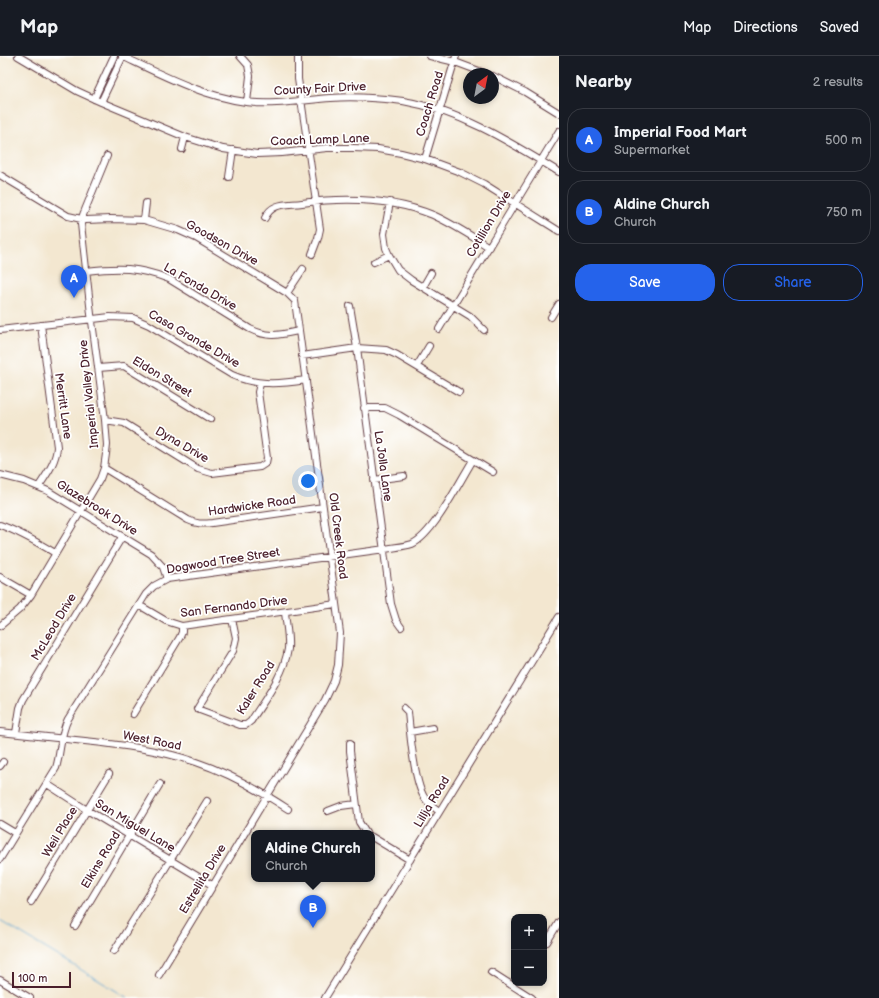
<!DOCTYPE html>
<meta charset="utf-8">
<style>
body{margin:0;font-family:"Balsamiq Sans",sans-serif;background:#242831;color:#f1f3f6}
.controls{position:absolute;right:12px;bottom:12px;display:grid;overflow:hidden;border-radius:8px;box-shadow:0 2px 6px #0003}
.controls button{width:36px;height:36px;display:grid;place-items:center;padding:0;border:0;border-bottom:1px solid #363941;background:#171b24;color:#f1f3f6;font:20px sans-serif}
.compass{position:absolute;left:463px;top:12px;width:36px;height:36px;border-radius:50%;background:#171b24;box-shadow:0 2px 6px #0003;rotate:32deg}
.scale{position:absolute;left:12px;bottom:10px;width:59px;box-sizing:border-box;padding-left:4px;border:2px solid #4a1f2b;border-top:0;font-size:11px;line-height:14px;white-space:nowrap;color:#4a1f2b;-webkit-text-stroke:3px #fff;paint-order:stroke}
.you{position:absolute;left:308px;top:425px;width:14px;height:14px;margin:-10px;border:3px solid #fff;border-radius:50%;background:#1a73e8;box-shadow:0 0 0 6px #1a73e833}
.badge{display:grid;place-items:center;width:26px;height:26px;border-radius:50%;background:#2563eb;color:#fff;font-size:13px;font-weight:700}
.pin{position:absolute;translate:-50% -33px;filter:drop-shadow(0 1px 2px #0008)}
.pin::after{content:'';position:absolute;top:21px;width:14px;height:12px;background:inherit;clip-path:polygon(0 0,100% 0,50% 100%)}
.popup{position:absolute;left:251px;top:774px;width:124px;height:52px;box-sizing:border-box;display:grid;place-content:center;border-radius:8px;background:#171b24;filter:drop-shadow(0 1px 3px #0005);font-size:13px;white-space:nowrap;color:#9ea1a6}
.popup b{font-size:15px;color:#f1f3f6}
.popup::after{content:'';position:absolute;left:50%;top:100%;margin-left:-8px;border:8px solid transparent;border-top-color:#171b24}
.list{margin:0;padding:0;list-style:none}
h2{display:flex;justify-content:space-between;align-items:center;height:52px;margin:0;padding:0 16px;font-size:17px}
h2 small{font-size:13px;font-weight:400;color:#9ea1a6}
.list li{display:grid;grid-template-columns:26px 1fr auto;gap:12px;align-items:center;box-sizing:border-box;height:64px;margin:0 8px 8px;padding:0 8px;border:1px solid #363941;border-radius:16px}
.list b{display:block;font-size:15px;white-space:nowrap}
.list p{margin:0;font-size:13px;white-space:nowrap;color:#9ea1a6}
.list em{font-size:13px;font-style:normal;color:#9ea1a6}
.actions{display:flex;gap:8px;padding:12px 16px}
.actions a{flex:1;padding:9px 0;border:1px solid #2563eb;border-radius:16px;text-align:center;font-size:14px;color:#2563eb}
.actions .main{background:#2563eb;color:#fff}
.map{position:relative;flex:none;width:559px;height:942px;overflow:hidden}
header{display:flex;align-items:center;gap:24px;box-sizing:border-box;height:56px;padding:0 20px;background:#171b24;border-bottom:1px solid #363941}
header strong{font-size:19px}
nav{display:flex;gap:22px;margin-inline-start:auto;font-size:14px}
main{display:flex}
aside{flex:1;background:#171b24}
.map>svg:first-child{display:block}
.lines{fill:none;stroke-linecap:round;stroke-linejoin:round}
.stream{stroke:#5ea7d6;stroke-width:1}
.minor-casing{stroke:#633d44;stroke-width:8}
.minor{stroke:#fff;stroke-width:6}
.labels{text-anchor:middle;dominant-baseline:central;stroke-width:3.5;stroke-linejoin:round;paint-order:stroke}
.street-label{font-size:12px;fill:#4a1f2b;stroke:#fff}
</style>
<header>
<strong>Map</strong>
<nav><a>Map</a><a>Directions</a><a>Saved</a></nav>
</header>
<main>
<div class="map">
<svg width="559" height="942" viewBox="0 0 559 942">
<rect width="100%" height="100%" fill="#fff"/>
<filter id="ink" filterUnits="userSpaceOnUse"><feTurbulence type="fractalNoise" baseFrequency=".025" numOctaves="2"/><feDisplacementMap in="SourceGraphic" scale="8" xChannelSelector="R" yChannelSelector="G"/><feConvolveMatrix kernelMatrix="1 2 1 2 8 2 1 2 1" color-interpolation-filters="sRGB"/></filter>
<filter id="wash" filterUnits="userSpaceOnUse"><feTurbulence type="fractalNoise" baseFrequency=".012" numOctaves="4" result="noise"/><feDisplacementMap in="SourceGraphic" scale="16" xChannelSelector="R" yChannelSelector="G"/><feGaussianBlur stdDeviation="0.9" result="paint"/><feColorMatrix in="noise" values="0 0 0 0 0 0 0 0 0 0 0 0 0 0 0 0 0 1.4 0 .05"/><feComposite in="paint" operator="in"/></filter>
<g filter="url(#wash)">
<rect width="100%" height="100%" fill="#f3e7d0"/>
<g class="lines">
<path class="stream" d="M0,865L128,942"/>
</g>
</g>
<g filter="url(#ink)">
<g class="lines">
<defs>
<path id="minor" d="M18,0L77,35L101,46L185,81L223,93L257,98L282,97L327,92H353L378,93L401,97L425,103L460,116L484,128L559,175
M122,0C162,19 202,40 246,46C274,50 303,44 331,42C355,40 379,42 403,45C461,55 510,86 559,116
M240,0L248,9L250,20L247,46
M298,0V23L320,173L318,182L312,198
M430,0L455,6L487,18
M493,20L525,36L559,57
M94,43L114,0
M101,46L123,0
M182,93L185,81
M425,103L456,0
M0,119L68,160L86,164L111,163L144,164L178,174L196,182L287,237L295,245L340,577L338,609L334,625L325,644L159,919
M229,121L233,94
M390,146L384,178L386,192L389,199L398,214L411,224L470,260L484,274
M265,162C272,146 287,149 302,147C346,141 391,142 433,159C453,168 471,180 489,191
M144,164L146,147
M374,206L389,199
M86,215C119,211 138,211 169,223L250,273C268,282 279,279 298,275
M423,231L431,217
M287,237L303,213
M350,250L357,292L391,548L396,564L401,571
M551,261L559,248
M439,273L559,75
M0,274L110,261L133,262L149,269L232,319C257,330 280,328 306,324
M302,300L357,292L386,294L397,299L459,336
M417,310L429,290
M98,312L124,310L210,363
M364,352H385L399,359L493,416
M105,364L124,367L198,413L212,417L260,411L266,407L267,402L258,336L260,328
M104,412L188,464C196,468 202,468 212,467L323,451
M0,419L24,425L48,435L151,498L163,511L167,523
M374,424L404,420
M39,430C47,418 56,406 57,391L41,269
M0,469C20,476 37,486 55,497
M0,521L31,539
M139,549L166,565L182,570L336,548
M232,563L236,582L233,595L197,653L240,669H246L251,665C265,643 284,619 288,593C289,581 286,568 285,556
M0,570L20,553L31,539L100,423L104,412L106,398L107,389L105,364L91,258L81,168L83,159L107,100
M404,652L408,656C410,677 414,725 424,741C428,747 433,751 439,755
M133,658L180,581L182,576V570
M0,676C28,679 57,682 85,685C123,689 160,694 196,706C229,717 259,734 288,753
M410,676L433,672
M16,677L20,652L23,644L122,481
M350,687V695L359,766L366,777
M0,710L3,706
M47,728L87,754L212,829
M328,755L341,750L356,748
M0,768L15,777
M372,781L410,804
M0,803L56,712C61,696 60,678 68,663L146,538L154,530L167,523L385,493C394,491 403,491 412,488C433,479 460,425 473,404
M31,846L109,718
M75,870L160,728
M547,886L559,866
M114,895L207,745
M491,916L532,942
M0,924L30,942
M325,942L559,561"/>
</defs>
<use href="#minor" class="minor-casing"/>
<use href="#minor" class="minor"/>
</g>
</g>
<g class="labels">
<g class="street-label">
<text transform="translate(320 33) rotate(-3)">County Fair Drive</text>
<text transform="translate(430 48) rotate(-73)">Coach Road</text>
<text transform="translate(320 84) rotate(-2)">Coach Lamp Lane</text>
<text transform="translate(489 168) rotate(-59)">Cotillion Drive</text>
<text transform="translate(222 187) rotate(29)">Goodson Drive</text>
<text transform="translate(200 231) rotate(30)">La Fonda Drive</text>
<text transform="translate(194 283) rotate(30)">Casa Grande Drive</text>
<text transform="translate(162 321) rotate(31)">Eldon Street</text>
<text transform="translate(89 338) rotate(-96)">Imperial Valley Drive</text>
<text transform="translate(63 350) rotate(82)">Merritt Lane</text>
<text transform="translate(182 389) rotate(30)">Dyna Drive</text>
<text transform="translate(383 410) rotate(82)">La Jolla Lane</text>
<text transform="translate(252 450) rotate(-8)">Hardwicke Road</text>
<text transform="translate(97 452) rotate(32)">Glazebrook Drive</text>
<text transform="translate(338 480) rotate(83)">Old Creek Road</text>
<text transform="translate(223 505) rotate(-9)">Dogwood Tree Street</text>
<text transform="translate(234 551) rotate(-7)">San Fernando Drive</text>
<text transform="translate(54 571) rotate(-59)">McLeod Drive</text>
<text transform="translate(256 632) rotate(-58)">Kaler Road</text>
<text transform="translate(152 685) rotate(11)">West Road</text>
<text transform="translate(432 746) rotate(-59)">Lillja Road</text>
<text transform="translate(135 770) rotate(31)">San Miguel Lane</text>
<text transform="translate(60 776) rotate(-59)">Weil Place</text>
<text transform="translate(101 804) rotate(-59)">Elkins Road</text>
<text transform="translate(203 823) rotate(-59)">Estrellita Drive</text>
</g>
</g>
</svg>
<div class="controls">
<button>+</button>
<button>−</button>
</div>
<svg class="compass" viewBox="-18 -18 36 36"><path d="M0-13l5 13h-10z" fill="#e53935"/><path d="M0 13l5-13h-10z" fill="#9ea1a6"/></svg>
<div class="scale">100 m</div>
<div class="you"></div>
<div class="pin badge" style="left:74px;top:242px">A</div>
<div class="pin badge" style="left:313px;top:872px">B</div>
<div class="popup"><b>Aldine Church</b>Church</div>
</div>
<aside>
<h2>Nearby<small>2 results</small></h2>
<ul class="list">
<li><span class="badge">A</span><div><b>Imperial Food Mart</b><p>Supermarket</p></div><em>500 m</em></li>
<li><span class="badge">B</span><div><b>Aldine Church</b><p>Church</p></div><em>750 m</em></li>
</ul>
<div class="actions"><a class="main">Save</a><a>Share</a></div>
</aside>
</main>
